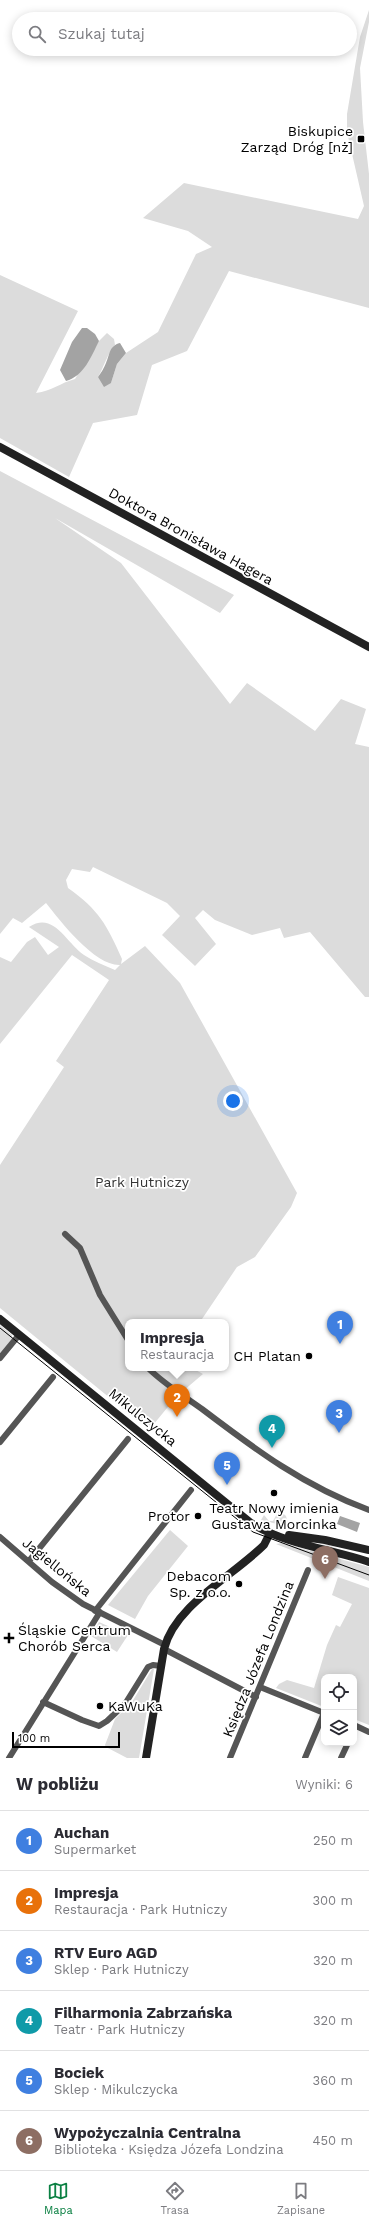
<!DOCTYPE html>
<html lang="pl">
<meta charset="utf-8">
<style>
body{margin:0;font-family:"Work Sans",sans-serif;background:#f2f2f3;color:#2b2b33}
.controls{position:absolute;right:12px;bottom:12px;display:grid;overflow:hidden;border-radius:8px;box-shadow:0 2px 10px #0003}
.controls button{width:36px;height:36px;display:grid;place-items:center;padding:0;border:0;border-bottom:1px solid #e1e1e2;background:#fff;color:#2b2b33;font:20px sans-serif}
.scale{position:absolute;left:12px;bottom:10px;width:108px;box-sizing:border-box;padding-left:4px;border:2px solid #000;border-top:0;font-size:11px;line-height:14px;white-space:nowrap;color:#000;-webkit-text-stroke:3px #fff;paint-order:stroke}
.you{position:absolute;left:233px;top:1101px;width:14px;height:14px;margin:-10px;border:3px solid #fff;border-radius:50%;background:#1a73e8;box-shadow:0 0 0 6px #1a73e833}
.badge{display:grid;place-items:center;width:26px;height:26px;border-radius:50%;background:#0b8043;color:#fff;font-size:13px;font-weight:700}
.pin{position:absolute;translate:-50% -33px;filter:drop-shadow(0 1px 2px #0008)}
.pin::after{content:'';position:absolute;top:21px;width:14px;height:12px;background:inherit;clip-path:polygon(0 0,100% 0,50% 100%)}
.popup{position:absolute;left:125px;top:1319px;width:104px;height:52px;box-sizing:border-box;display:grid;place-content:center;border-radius:8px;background:#fff;filter:drop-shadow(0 1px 3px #0005);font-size:13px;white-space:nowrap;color:#7c7c81}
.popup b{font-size:15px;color:#2b2b33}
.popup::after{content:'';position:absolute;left:50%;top:100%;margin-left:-8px;border:8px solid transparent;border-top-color:#fff}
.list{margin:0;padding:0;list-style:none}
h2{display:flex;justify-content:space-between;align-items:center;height:52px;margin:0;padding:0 16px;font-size:17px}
h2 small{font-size:13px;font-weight:400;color:#7c7c81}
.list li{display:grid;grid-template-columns:26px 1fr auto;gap:12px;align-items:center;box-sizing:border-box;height:60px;padding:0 16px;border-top:1px solid #e1e1e2}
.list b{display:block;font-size:15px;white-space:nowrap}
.list p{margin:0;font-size:13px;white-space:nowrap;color:#7c7c81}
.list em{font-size:13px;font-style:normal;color:#7c7c81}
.icon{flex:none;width:22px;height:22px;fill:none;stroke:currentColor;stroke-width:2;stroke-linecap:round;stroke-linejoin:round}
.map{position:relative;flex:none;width:369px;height:1758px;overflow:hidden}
.search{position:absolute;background:#fff;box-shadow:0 2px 10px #0003;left:12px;right:12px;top:12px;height:44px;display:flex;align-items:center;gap:10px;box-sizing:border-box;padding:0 14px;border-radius:22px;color:#7c7c81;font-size:15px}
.sheet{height:412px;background:#fff}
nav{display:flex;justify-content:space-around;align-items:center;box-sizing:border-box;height:56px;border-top:1px solid #e1e1e2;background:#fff;font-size:11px;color:#7c7c81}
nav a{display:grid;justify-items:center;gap:2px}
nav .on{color:#0b8043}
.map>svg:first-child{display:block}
.green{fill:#dcdcdc}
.water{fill:#a3a3a3}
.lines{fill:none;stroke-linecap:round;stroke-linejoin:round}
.street{stroke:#555;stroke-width:6}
.secondary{stroke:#222;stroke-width:8}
.tram{stroke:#000;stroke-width:1}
.poi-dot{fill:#000;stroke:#fff;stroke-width:1.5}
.labels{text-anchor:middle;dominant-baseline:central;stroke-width:3.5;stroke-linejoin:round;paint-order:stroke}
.poi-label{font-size:14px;fill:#000;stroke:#fff;text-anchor:end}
.street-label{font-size:14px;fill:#000;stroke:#fff}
.park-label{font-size:14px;fill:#333;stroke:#fff}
</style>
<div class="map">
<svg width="369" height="1758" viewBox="0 0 369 1758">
<rect width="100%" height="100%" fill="#fff"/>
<path class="green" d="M369,10V22L360,68L363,122L369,174V308L229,271L187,351L152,365L137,415L93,423L69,477L0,438V275L78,311L36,393C52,391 60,383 75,379L99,341L107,333L114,339L115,345C107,354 104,367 98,377L111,383L117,364L126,353L158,332L196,254L212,247L188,231L143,218L184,183L358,219L364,206L347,132V114L360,37Z
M0,471L234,595L220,613L55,518L121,563L230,704L247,683L315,731L341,699L366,709L355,744L369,747V997H365L310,932L284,938L280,928L252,935L215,920L203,910L195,918L216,944L195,966L162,935L180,916L167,903L93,867L90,872L72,869L66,880L68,888C99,910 107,925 122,959L121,964L145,946L180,983L297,1193L291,1207L255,1257L237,1267L200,1322H128V1368H192L203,1374L176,1397L149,1430L0,1308V1165L64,1067L56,1061L109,980L72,955L0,1044V957L11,962L27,942L35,937L48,955L59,947L29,927C54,911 66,943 84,955C93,961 104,965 115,970L120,965C95,966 61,922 46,903L22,923L13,918L0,934Z
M0,1325L12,1335V1340L0,1354Z
M279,1510L286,1516L289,1527L261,1520L264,1515L269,1521H273Z
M170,1530L188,1546L148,1596L135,1619L108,1605Z
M282,1543L369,1567V1581L276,1544Z
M338,1577L369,1588V1725L354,1719V1677H324V1707L276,1688L279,1684L287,1680L314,1688L327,1645L336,1625L340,1627L352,1604L332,1595Z
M99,1622L128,1635L117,1652L91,1636Z
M152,1669H154L139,1758H127L106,1747L105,1745L115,1719L132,1702Z"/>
<path class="water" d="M82,328H87L95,334L99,341C91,357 84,376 66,381L60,370L72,342Z
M120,343L126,353L117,364L111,383L104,387L98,377C101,373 104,368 106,363C110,354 109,346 120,343Z
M340,1516L360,1523L357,1532L337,1524Z"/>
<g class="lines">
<path class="street" d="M65,1234L80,1248L100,1295L128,1340
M0,1358L19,1335
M148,1368C164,1384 184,1396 202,1409C256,1450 304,1486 369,1510
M0,1442L53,1377
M0,1537L52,1582L83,1604L165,1645
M29,1561L128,1439
M95,1611L191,1490
M164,1649L256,1697
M260,1687L324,1713
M43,1702L82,1720L99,1726L107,1721L125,1704L148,1667L153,1665L161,1666
M354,1725L369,1732
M9,1758L100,1612
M230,1758L308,1570
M305,1758L324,1713
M341,1758L348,1743"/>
<path class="secondary" d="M0,447L369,647
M0,1319L251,1523C286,1545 331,1549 369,1562
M289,1535L325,1540L369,1550
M146,1758L164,1649C175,1605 233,1576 264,1545L270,1533"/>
<path class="tram" d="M0,1328L253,1532L369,1575"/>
</g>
<g class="poi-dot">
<rect x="357" y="135" width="8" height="8" rx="2"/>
<circle cx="309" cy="1356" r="4"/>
<circle cx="274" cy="1493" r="4"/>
<circle cx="198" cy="1516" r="4"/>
<circle cx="239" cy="1584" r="4"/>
<path d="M7 1632h4v4h4v4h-4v4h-4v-4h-4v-4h4z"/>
<circle cx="100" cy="1706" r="4"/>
</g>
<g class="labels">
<g class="poi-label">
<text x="353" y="131">Biskupice<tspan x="353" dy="16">Zarząd Dróg [nż]</tspan></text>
<text x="301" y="1356">CH Platan</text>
<text x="274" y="1508" text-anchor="middle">Teatr Nowy imienia<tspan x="274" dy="16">Gustawa Morcinka</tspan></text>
<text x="190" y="1516">Protor</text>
<text x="231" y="1576">Debacom<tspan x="231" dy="16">Sp. z o.o.</tspan></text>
<text x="18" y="1630" text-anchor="start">Śląskie Centrum<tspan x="18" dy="16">Chorób Serca</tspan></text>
<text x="108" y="1706" text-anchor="start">KaWuKa</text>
</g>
<g class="street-label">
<text transform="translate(191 536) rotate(29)">Doktora Bronisława Hagera</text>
<text transform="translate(143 1417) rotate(39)">Mikulczycka</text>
<text transform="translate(57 1567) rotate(39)">Jagiellońska</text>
<text transform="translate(258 1659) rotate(-68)">Księdza Józefa Londzina</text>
</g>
<g class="park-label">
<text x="142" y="1182">Park Hutniczy</text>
</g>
</g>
</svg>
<div class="controls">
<button><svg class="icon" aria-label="locate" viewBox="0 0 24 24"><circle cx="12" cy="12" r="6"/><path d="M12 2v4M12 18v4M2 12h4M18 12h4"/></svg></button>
<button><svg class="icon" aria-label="layers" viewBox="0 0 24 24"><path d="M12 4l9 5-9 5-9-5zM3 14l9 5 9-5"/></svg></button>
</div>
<div class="scale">100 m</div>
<div class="you"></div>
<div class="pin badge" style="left:340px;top:1344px;background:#3f7fe0">1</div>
<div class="pin badge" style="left:177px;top:1417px;background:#e8710a">2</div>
<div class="popup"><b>Impresja</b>Restauracja</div>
<div class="pin badge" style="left:339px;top:1433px;background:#3f7fe0">3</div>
<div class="pin badge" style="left:272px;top:1448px;background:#0f9aa8">4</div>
<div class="pin badge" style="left:227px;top:1485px;background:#3f7fe0">5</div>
<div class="pin badge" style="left:325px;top:1579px;background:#8d6e63">6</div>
<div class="search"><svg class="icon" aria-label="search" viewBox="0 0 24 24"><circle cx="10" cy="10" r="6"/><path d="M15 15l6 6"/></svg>Szukaj tutaj</div>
</div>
<section class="sheet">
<h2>W pobliżu<small>Wyniki: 6</small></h2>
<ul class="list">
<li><span class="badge" style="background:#3f7fe0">1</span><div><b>Auchan</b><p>Supermarket</p></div><em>250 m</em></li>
<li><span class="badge" style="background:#e8710a">2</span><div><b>Impresja</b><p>Restauracja · Park Hutniczy</p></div><em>300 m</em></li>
<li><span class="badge" style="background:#3f7fe0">3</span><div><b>RTV Euro AGD</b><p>Sklep · Park Hutniczy</p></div><em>320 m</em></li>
<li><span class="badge" style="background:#0f9aa8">4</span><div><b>Filharmonia Zabrzańska</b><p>Teatr · Park Hutniczy</p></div><em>320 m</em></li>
<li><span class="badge" style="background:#3f7fe0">5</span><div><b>Bociek</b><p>Sklep · Mikulczycka</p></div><em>360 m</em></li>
<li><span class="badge" style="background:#8d6e63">6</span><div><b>Wypożyczalnia Centralna</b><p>Biblioteka · Księdza Józefa Londzina</p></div><em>450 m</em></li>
</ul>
</section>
<nav>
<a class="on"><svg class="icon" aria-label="map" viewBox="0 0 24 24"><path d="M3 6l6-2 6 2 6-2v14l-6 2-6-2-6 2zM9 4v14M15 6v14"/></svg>Mapa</a>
<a><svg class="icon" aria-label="directions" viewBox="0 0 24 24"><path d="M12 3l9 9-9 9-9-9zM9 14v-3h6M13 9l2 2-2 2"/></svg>Trasa</a>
<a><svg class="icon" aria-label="saved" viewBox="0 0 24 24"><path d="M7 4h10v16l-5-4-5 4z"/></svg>Zapisane</a>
</nav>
